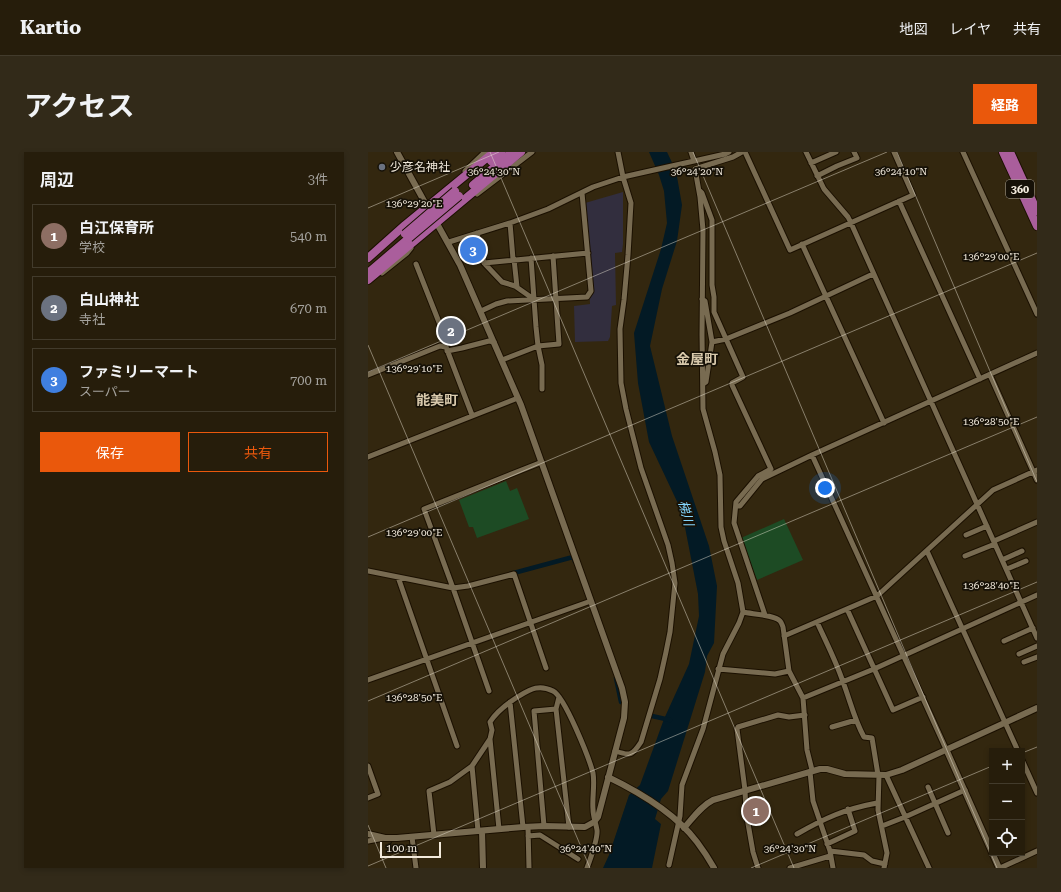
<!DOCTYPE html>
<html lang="ja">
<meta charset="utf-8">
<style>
body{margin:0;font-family:"Roboto Serif","Noto Sans JP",serif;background:#322a19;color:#f1f3f6}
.controls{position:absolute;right:12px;bottom:12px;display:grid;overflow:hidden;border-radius:0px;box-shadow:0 2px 6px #0003}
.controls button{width:36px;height:36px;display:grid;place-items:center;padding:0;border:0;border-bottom:1px solid #423b2c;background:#261d0b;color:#f1f3f6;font:20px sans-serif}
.scale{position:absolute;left:12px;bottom:10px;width:61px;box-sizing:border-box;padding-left:4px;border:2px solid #f2eadc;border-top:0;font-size:11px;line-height:14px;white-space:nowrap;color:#f2eadc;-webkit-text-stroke:3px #161107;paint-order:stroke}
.you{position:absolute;left:457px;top:336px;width:14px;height:14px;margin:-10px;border:3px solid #fff;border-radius:50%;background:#1a73e8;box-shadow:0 0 0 6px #1a73e833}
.badge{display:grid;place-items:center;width:26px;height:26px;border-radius:50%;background:#ea580c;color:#fff;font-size:13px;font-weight:700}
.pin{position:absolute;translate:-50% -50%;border:2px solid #fff;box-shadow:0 1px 4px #0006}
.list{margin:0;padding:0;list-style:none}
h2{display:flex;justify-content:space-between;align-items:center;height:52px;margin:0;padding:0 16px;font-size:17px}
h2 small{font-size:13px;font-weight:400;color:#a4a29d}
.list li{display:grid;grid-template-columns:26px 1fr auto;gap:12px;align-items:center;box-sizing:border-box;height:64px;margin:0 8px 8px;padding:0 8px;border:1px solid #423b2c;border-radius:0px}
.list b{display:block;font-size:15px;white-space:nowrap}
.list p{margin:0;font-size:13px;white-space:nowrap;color:#a4a29d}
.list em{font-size:13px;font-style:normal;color:#a4a29d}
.actions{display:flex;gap:8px;padding:12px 16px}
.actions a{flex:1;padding:9px 0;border:1px solid #ea580c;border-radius:0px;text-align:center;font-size:14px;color:#ea580c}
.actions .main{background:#ea580c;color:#fff}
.icon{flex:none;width:22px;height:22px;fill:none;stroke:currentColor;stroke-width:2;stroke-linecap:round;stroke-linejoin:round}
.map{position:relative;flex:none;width:669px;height:716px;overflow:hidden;border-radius:0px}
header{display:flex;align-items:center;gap:24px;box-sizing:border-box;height:56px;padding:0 20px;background:#261d0b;border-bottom:1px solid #423b2c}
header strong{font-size:19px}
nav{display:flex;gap:22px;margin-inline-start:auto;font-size:14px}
.intro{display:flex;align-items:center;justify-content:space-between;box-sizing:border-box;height:96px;padding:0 24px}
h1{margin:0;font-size:28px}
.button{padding:10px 18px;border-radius:0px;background:#ea580c;color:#fff;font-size:14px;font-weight:700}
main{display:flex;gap:24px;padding:0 24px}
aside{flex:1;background:#261d0b;border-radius:0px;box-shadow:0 2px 6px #0003}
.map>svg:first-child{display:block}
.industrial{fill:#322e3e}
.green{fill:#1d4b24}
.water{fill:#031a25}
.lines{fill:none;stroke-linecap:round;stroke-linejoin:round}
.canal{stroke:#031a25;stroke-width:4.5}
.minor-casing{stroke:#1b1000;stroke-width:7}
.tertiary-casing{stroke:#1b1000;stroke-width:8}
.trunk-casing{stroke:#1b1000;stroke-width:10}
.minor{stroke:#786b51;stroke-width:5}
.tertiary{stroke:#786b51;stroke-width:6}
.trunk{stroke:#aa5e9c;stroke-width:8}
.trunk-bridge-casing{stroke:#1b1000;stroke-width:10;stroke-linecap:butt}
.trunk-bridge{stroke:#aa5e9c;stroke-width:8}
.ticks{fill:none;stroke:#f2eadc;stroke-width:1;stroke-opacity:0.45}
.worship-dot{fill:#6b7280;stroke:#161107;stroke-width:1.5}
.labels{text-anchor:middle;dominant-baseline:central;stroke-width:3.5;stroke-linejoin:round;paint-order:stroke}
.shield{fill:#161107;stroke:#b0a99c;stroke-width:1}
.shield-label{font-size:11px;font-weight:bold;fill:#f2eadc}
.poi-label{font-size:12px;fill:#f2eadc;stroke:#161107;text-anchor:start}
.water-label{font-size:13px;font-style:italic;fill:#83d4fb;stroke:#161107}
.quarter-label{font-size:14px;font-weight:bold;fill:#d8c9ac;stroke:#161107}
.ticks-label{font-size:10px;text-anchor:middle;fill:#f2eadc;stroke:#161107;stroke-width:3.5;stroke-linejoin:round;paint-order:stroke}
</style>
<header>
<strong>Kartio</strong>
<nav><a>地図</a><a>レイヤ</a><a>共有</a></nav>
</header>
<div class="intro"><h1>アクセス</h1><a class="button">経路</a></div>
<main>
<aside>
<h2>周辺<small>3件</small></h2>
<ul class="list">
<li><span class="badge" style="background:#8d6e63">1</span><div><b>白江保育所</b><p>学校</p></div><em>540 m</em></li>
<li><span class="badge" style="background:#6b7280">2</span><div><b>白山神社</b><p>寺社</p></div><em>670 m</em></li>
<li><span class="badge" style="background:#3f7fe0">3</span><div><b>ファミリーマート</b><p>スーパー</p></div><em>700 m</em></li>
</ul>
<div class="actions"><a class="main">保存</a><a>共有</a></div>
</aside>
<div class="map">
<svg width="669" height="716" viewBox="0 0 669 716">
<rect width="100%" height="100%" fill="#33270f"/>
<path class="industrial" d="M255,40V92L254,100L247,101L248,153L244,154L242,185L240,189L207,190L206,154L222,152L217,51Z"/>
<path class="green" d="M138,329L142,339L149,336L161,367L109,386L105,375H101L91,348Z
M416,367L435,408L389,428L373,386Z"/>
<path class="water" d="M281,0H299L308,19L314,53L309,89L294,137L282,194L304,284L341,394L349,434L346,491L339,504L337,520L300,639L293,647L287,667L293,672L284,716H235L241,703L261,643L272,633L296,567L321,512L331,464L330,442L314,360L281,290L270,231L266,181L293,97L299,71L296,39L291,23Z"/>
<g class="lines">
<path class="canal" d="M142,422L205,405L207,410
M248,526L253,550
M284,564L302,568"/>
<defs>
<path id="minor" d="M323,0L326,9
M377,0L422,98L545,43L526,0
M438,0L456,37L480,65L483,71L669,486
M595,0L669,162
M443,11L468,0
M97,19L117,0
M449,24L469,14L489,6L486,0
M332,39L334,41L344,68V133L346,145V160L375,225L364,231V233L403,317L390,324L368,350L366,371L397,463
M109,42L164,0
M531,49L612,227
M142,71L145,107
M109,81L116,111L134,130L147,134L167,148
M81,90L142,71L180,57L225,35L255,25L357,2L361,0
M434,92L516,271
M163,106L168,175L170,194L174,213V237
M146,107L149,135
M116,111L220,101
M48,112L78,188V195
M14,121L39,101L43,96
M334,147L337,149L344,190
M113,159L128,152L139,149L219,145L223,139L214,41
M79,199L94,196L121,189L126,190
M134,208L170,194L191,192L185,104
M0,223L72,194L78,195L104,263
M622,223L669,328
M335,232L338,230L344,190L358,187L422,161L505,122
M444,303L578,597
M0,305L150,246
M368,354H372L394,327L444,303L669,201
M598,383L619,374
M626,389L669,370
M559,399L650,599
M597,404L627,392
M634,408L654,399
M639,417L658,409
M0,419L85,436L100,434L146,422L178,516
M30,425L89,594
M479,457L525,558L555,545
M375,460C383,462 407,463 412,469C414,471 414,473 415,475L421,519L435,546L439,598L444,618L442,620L445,649L462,699L465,716
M449,470C458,490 468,509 475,530C482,548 486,567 496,585L504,586L510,623
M416,484L509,444L625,338L669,318
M636,489L665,476
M651,502L669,494
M656,510L669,505
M350,517L407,522L421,519
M0,528L223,449
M121,539L85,436L56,357L174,310
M191,545L188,557L201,675
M435,546L506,517L669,443
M142,550L155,675
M464,575L488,568
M122,587L131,677
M247,599C262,604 264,604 273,590L292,527L298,500L302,480L307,431L304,411L300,393L273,316L258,257L253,231L252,177L256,148L260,103L263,51L255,25L250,0
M654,608L669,641
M0,614L10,642L0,646
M104,614L110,679
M511,623L510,658L519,701L516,716
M518,623L561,716
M560,635L580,681
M176,674L166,559L188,557
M514,674L537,665L597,638
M160,675L161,716
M429,682C457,666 477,657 509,651
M66,683L61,639L82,630L104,614L122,587L124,578L122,570C129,559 140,551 151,544C163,537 171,532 185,539C197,545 221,606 225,621C227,632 224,646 225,657C225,665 228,671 229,678C230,686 222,708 219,716
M160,684L172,683L210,707
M44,685L48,716
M0,689L16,686
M459,692L487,679L480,657
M462,699L496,703L504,709L517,712
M301,713L312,664L314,633L335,577L355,502L371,471L375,460L370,431L356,389L353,375L352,323L347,300L335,257L334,183L335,78L332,45L327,17L365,5L374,0
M390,716L385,700L378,660L377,638L369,577L370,575L410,563L421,565L437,563
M422,716L462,704
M632,716L669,699"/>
<path id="tertiary" d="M29,0L61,58
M578,597L631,716
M240,625C271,640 308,662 329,690C335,698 341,707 346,716
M316,676C325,666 333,654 345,648L452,617H459L477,622L518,623L534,618L669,556
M114,679L115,716
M0,682L17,686H29L155,675L176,674L217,675L226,670L230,665L256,566L257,550L254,536L153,253L92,113L67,68"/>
<path id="trunk" d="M635,0L669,74
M642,0L669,59
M123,9L133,0
M105,33L144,0
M0,106L37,73L126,0
M0,121L41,86
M0,128L153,0"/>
</defs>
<use href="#minor" class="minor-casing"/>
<use href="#tertiary" class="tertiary-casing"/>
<use href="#trunk" class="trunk-casing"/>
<use href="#minor" class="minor"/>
<use href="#tertiary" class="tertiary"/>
<use href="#trunk" class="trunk"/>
<defs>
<path id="trunk-bridge" d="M37,82L87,39
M41,86L91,44"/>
</defs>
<use href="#trunk-bridge" class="trunk-bridge-casing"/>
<use href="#trunk-bridge" class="trunk-bridge"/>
</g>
<path class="ticks" d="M122,0L426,716M325,0L629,716M529,0L669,330M0,56L131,0M0,193L222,716M0,220L519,0M0,385L669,101M0,549L669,265M654,601L669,595M0,673L18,716M0,714L669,430M383,716L624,614"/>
<circle class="worship-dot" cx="14" cy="15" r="4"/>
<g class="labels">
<rect class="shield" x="638" y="28" width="28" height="18" rx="3"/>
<g class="shield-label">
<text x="652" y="37">360</text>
</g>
<g class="poi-label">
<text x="22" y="15">少彦名神社</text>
</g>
<g class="water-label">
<text transform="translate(318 361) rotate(76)">梯川</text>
</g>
<g class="quarter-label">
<text x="329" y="207">金屋町</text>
<text x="69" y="248">能美町</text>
</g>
</g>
<g class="ticks-label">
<text x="126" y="23">36°24'30"N</text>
<text x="329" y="23">36°24'20"N</text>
<text x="533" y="23">36°24'10"N</text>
<text x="46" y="55">136°29'20"E</text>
<text x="623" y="108">136°29'00"E</text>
<text x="46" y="220">136°29'10"E</text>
<text x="623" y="273">136°28'50"E</text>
<text x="46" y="384">136°29'00"E</text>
<text x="623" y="437">136°28'40"E</text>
<text x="46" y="549">136°28'50"E</text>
<text x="218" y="700">36°24'40"N</text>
<text x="422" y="700">36°24'30"N</text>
</g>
</svg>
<div class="controls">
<button>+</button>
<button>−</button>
<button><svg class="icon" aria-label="locate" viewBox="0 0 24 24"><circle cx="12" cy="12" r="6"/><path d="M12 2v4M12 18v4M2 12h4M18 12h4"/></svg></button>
</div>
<div class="scale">100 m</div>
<div class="you"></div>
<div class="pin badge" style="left:388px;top:659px;background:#8d6e63">1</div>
<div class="pin badge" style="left:83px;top:179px;background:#6b7280">2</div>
<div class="pin badge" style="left:105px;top:98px;background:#3f7fe0">3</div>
</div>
</main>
